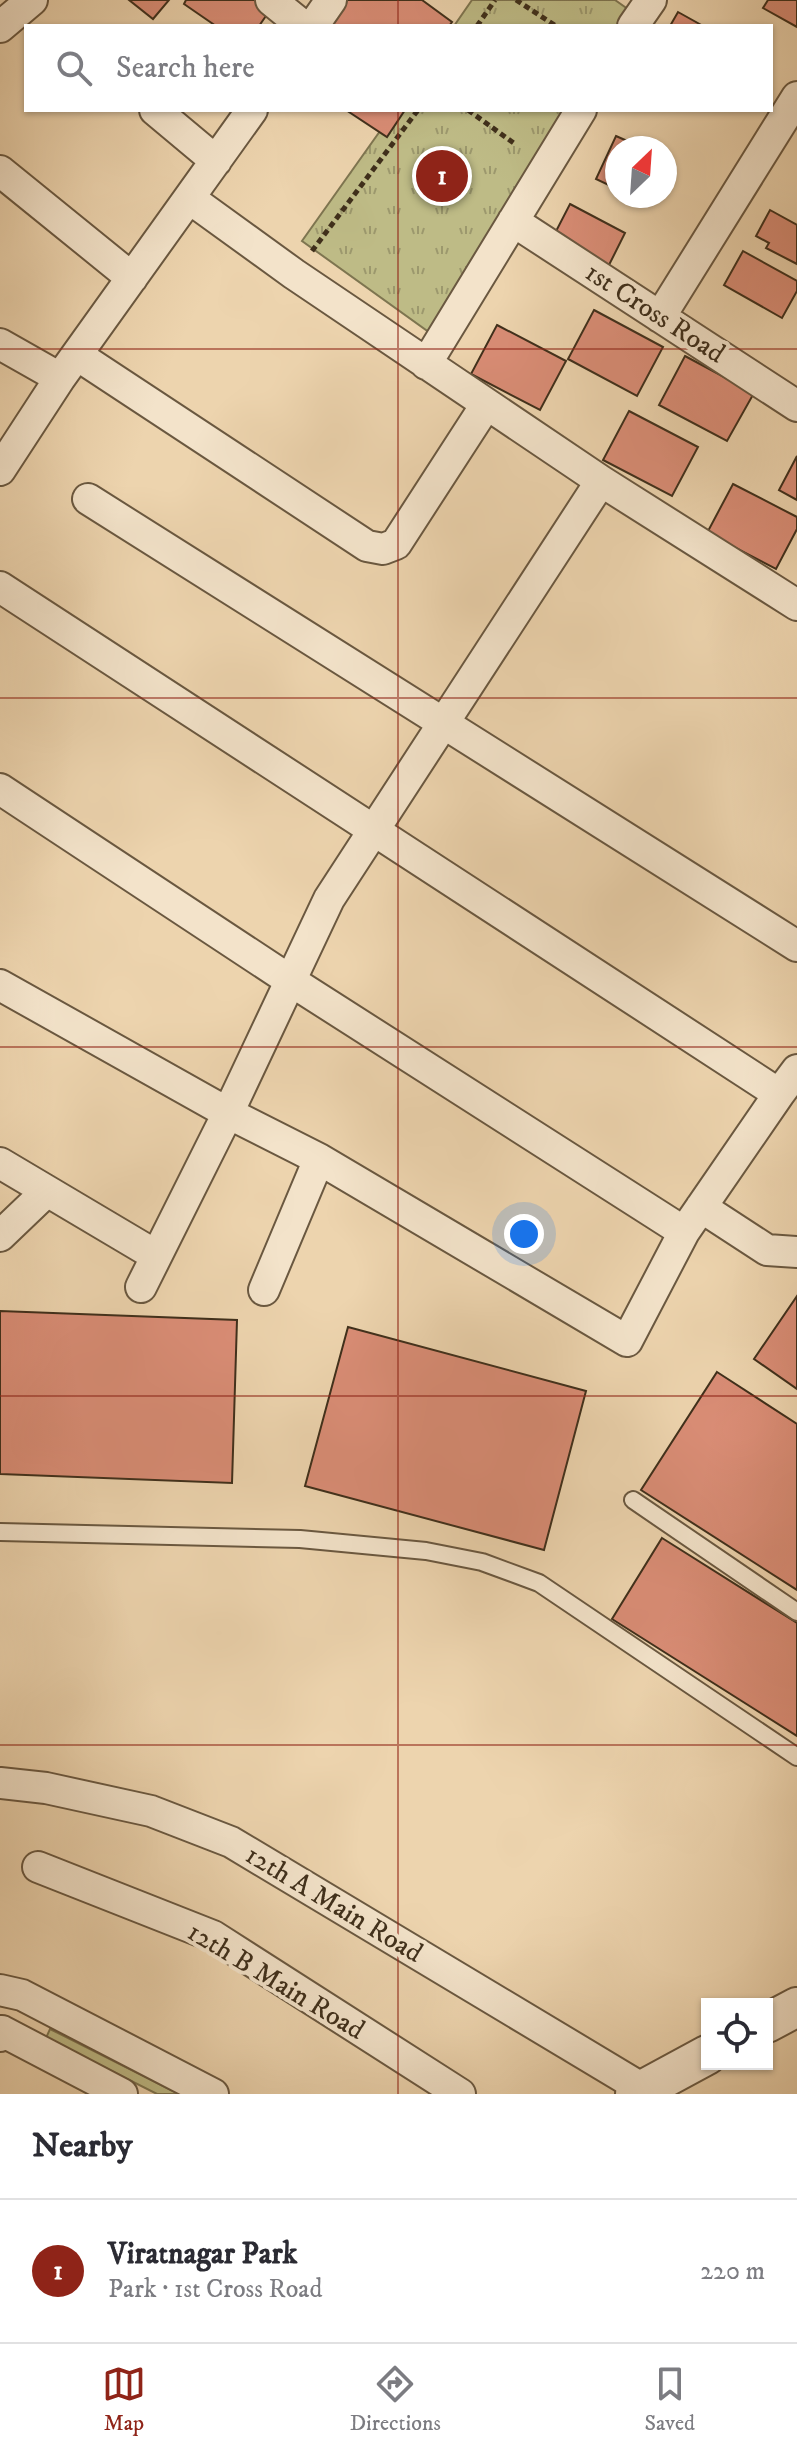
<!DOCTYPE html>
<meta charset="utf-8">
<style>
body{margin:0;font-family:"IM FELL DW Pica",serif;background:#f7f7f7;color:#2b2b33}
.controls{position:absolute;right:24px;bottom:24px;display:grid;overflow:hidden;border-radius:0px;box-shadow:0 2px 6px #0004}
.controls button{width:72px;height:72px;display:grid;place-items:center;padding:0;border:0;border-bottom:2px solid #e1e1e2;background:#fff;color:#2b2b33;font:40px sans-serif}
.compass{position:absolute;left:605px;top:136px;width:72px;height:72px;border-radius:50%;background:#fff;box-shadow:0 2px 6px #0004;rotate:25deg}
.you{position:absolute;left:524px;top:1234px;width:28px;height:28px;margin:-20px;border:6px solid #fff;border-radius:50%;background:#1a73e8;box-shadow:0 0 0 12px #1a73e833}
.badge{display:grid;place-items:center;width:52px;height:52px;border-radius:50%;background:#8f2418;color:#fff;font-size:26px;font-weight:700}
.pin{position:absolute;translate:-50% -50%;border:4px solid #fff;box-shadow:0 2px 8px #0006}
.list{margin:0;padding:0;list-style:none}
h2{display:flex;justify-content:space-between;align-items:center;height:104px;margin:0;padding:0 32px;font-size:34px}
h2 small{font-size:26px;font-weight:400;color:#7c7c81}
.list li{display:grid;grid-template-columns:52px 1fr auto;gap:24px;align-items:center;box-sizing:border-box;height:144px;padding:0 32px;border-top:2px solid #e1e1e2}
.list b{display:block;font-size:30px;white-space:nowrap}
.list p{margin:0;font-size:26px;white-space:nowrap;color:#7c7c81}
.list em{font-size:26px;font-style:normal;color:#7c7c81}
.icon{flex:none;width:44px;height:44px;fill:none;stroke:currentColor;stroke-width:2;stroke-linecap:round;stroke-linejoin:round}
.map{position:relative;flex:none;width:797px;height:2094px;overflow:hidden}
.search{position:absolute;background:#fff;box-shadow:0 2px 6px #0004;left:24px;right:24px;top:24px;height:88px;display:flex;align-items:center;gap:20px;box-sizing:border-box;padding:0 28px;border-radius:0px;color:#7c7c81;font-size:30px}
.sheet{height:248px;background:#fff}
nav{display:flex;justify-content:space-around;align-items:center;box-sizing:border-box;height:112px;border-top:2px solid #e1e1e2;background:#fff;font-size:22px;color:#7c7c81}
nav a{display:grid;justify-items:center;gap:4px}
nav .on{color:#8f2418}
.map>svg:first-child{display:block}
.green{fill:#bebb86;stroke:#7e7550;stroke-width:2}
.park{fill:url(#park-tufts);stroke:#7e7550;stroke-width:2}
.building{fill:#da8d76;stroke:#3f2f1b;stroke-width:2}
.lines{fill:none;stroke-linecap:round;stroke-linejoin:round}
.service-casing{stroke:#6a5840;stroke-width:20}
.minor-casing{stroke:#6a5840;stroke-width:34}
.tertiary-casing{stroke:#6a5840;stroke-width:42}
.path{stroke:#3f2f1b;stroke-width:5;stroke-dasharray:6 4;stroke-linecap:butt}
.service{stroke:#f3e3ca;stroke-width:16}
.minor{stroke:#f3e3ca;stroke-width:30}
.tertiary{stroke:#f3e3ca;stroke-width:38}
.grid{fill:none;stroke:#8f2418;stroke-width:2;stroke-opacity:0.55}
.labels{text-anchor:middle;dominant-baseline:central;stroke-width:8;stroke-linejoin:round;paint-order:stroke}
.street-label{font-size:28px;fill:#3f2f1b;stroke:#f3e3ca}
</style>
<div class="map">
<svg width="797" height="2094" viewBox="0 0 797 2094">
<defs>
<pattern id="park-tufts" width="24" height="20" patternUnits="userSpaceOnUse" patternTransform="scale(2)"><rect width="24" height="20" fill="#bebb86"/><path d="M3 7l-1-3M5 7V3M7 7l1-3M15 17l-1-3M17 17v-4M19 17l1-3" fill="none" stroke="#9c986d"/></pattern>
</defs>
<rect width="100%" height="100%" fill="#edd4ae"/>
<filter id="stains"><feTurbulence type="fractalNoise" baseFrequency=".0025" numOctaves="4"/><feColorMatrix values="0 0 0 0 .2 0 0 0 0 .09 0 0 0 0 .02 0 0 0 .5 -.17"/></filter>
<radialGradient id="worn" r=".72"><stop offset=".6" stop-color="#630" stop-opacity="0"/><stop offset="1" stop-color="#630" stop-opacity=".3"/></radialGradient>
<path class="green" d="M50,2029L179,2094H157L46,2038Z"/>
<path class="park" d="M472,0H615L639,17L632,26H454Z
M395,110H578L433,335L302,241Z"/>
<path class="building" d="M129,0H169L153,19Z
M186,0H255L270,10L259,26H216L184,4Z
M347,0H422L452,22L449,26H330Z
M768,0H797V27L763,8Z
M678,12L703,26H670Z
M346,110H405L387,137Z
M616,136L643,148H617V189L596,179Z
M570,204L625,233L608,267L552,239Z
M770,210L797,225V264L766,248L769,243L756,236Z
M743,251L797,281V291L782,318L724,285Z
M594,310L663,347L637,396L568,359Z
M497,325L566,361L540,410L471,374Z
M685,356L754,393L727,441L659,405Z
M629,411L698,447L672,496L603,460Z
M797,456V500L779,490Z
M733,484L797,517V529L776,569L707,533Z
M797,1296V1389L754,1359Z
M0,1311L237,1320L232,1483L0,1474Z
M348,1327L586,1391L544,1550L305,1486Z
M717,1372L797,1424V1590L641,1490Z
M662,1538L797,1623V1736L612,1619Z"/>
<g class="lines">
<defs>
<path id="service" d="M633,1500L797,1612
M0,1532L300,1539L426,1551L482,1562L539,1583L797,1757"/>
<path id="minor" d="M271,0L303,26
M313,26L331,0
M633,26L651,0
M0,27L32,0
M155,110L216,161
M0,171L132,278
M189,198L294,274L601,481
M513,221L797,406
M660,317L797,97
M0,344L60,378
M77,355L367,546L383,549L396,544L486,405
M426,364L581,110
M0,470L60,378L252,110
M88,499L797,946
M0,587L779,1094L797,1070
M0,789L291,981L684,1232L779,1094
M0,985L228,1113L319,1159L627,1341L684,1232
M0,1163L155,1255
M701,1207L767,1250L797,1252
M0,1236L46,1192
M141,1287L228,1113L329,899L601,481L797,605
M264,1290L319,1159
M0,1783L46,1788L151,1811L231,1842L643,2089
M38,1867L213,1936L460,2094
M0,1990L22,1995L213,2094
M0,2036L2,2031L122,2094"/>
<path id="tertiary" d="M767,2023L797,2007
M635,2094L707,2055"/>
</defs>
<use href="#service" class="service-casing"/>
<use href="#minor" class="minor-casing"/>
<use href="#tertiary" class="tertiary-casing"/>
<path class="path" d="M516,0L556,26
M477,26L495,0
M468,110L515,144
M312,251L418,110"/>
<use href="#service" class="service"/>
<use href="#minor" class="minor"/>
<use href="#tertiary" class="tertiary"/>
</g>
<path class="grid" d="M398,0V26M398,110V2094M0,349H797M0,698H797M0,1047H797M0,1396H797M0,1745H797"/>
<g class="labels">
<g class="street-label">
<text transform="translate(655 313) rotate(33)">1st Cross Road</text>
<text transform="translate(334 1904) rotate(31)">12th A Main Road</text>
<text transform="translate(276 1981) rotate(31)">12th B Main Road</text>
</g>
</g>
<rect width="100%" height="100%" filter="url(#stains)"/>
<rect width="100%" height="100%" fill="url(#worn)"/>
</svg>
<div class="controls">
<button><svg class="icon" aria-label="locate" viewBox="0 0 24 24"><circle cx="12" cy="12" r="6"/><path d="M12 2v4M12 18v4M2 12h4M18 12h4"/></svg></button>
</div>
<svg class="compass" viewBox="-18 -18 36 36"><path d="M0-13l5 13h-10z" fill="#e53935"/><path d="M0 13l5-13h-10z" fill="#7c7c81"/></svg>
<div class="you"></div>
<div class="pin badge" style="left:442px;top:176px">1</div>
<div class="search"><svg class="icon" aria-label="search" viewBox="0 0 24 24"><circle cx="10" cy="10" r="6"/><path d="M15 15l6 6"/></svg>Search here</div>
</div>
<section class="sheet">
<h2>Nearby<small></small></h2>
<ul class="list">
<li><span class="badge">1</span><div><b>Viratnagar Park</b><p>Park · 1st Cross Road</p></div><em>220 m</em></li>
</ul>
</section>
<nav>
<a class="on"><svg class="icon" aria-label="map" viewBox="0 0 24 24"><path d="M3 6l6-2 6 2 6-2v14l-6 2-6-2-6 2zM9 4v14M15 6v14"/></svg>Map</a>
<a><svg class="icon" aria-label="directions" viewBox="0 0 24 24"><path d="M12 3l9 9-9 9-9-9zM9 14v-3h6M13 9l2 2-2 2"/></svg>Directions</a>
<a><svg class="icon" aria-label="saved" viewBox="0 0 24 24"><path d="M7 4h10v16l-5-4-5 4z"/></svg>Saved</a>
</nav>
